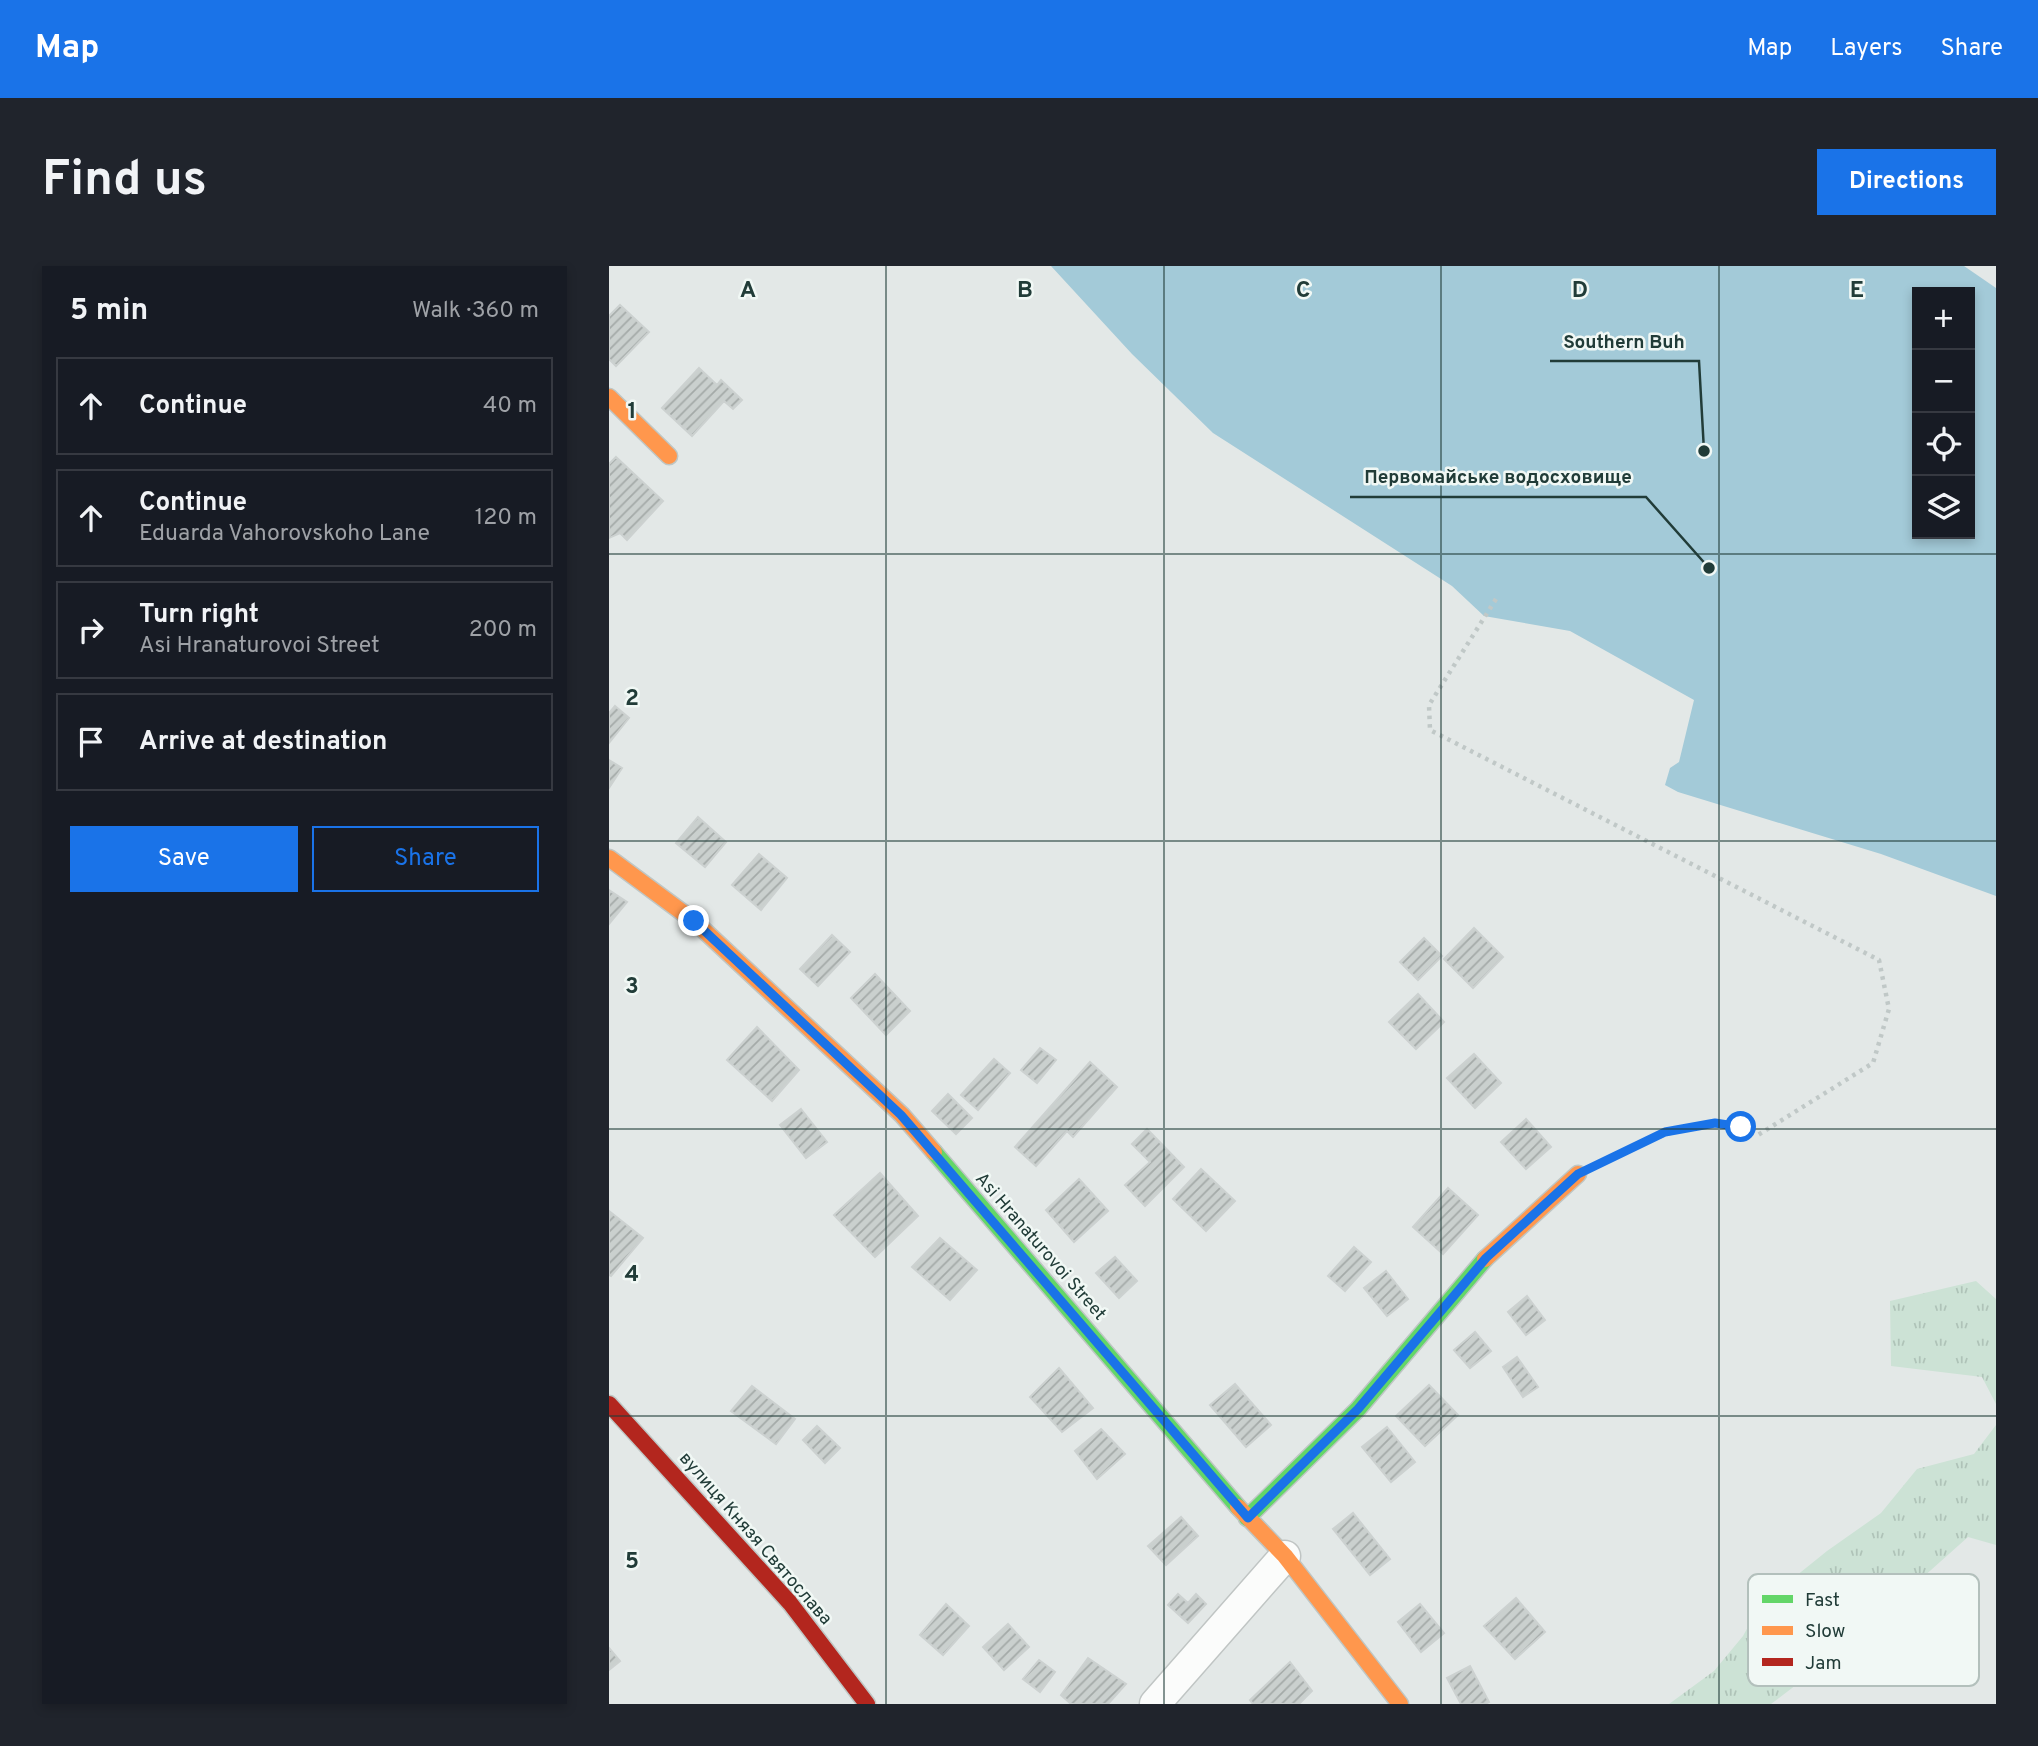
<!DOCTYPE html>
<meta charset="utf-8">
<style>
body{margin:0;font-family:Overpass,sans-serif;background:#20242c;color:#f1f3f6}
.controls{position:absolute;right:21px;top:21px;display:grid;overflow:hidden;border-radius:0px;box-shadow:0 4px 10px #0003}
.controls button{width:63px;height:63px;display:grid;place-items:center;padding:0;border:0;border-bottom:2px solid #363941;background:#171b24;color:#f1f3f6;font:35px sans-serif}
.stop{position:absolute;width:21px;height:21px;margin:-16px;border:5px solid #1a73e8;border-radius:50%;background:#fff}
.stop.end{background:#1a73e8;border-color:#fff;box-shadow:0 2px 7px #0008}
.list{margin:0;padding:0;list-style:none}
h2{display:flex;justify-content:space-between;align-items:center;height:91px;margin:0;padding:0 28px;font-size:30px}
h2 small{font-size:23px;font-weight:400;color:#9ea1a6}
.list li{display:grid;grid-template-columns:46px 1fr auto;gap:21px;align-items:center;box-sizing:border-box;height:98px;margin:0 14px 14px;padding:0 14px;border:2px solid #363941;border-radius:0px}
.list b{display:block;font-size:26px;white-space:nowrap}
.list p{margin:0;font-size:23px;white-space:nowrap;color:#9ea1a6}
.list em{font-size:23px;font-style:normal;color:#9ea1a6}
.actions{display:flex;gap:14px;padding:21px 28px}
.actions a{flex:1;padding:16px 0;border:2px solid #1a73e8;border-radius:0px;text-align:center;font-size:24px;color:#1a73e8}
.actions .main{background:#1a73e8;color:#fff}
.icon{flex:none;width:38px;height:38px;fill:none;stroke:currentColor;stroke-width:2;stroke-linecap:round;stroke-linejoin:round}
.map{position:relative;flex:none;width:1387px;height:1438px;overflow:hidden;border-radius:0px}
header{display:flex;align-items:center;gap:42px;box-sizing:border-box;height:98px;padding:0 35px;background:#1a73e8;color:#fff}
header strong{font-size:33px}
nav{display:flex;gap:38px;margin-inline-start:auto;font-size:24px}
.intro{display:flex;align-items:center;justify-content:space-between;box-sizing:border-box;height:168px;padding:0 42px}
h1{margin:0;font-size:49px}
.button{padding:18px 32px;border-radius:0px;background:#1a73e8;color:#fff;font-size:24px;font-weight:700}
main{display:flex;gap:42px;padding:0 42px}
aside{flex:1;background:#171b24;border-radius:0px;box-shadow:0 4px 10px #0003}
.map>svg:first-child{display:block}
.grass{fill:url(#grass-tufts)}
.water{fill:#a3cad8;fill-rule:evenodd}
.building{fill:url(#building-hatch);stroke:#ccd1d0;stroke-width:2}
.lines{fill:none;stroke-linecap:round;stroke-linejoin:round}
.street-casing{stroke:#c0c5c4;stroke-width:33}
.fast-casing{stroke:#bfc6c4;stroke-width:19}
.slow-casing{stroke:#bfc6c4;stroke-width:19}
.jam-casing{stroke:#bfc6c4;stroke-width:19}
.path{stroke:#c0c8c7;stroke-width:4.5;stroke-dasharray:3.5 5;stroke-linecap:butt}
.street{stroke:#fbfcfb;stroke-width:30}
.fast{stroke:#63d668;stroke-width:16}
.slow{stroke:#ff974d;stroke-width:16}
.jam{stroke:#b3261e;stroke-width:16}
.route{stroke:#1a73e8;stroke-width:9}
.grid{fill:none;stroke:#213c38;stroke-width:2;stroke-opacity:0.55}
.labels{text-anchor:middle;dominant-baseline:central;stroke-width:5;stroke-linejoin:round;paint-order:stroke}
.street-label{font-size:18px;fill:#213c38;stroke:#f1f8f5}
.key{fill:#f1f8f5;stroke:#b3c0bc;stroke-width:2}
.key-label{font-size:19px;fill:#213c38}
.grid-label{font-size:23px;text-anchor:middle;font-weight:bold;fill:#213c38;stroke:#f1f8f5;stroke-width:5;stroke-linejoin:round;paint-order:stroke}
.leader{fill:none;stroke:#213c38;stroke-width:2.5}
.callout-dot{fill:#213c38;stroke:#f1f8f5;stroke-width:2.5}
.callout-label{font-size:19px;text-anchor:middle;font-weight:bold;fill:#213c38;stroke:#f1f8f5;stroke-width:5;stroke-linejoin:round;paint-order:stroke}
</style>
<header>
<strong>Map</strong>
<nav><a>Map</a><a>Layers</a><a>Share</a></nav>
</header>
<div class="intro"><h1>Find us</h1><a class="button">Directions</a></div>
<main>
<aside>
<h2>5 min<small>Walk · 360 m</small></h2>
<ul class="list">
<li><svg class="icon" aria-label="ahead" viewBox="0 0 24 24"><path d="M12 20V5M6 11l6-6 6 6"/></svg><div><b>Continue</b></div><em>40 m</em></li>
<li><svg class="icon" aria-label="ahead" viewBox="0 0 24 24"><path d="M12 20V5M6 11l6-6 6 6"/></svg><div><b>Continue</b><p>Eduarda Vahorovskoho Lane</p></div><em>120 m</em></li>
<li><svg class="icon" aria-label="right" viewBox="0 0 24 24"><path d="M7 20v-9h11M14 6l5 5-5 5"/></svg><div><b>Turn right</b><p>Asi Hranaturovoi Street</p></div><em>200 m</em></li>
<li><svg class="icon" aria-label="arrive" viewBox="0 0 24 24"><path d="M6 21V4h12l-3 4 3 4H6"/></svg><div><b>Arrive at destination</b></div></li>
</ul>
<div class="actions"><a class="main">Save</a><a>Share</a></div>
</aside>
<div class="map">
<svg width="1387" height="1438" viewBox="0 0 1387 1438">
<defs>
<pattern id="grass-tufts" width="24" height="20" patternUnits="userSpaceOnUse" patternTransform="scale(1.75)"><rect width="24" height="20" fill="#cce2d5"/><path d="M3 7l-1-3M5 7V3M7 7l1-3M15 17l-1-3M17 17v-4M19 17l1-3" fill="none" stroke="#afc3b8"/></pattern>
<pattern id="building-hatch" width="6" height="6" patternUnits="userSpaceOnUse" patternTransform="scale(1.75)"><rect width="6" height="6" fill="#cad0ce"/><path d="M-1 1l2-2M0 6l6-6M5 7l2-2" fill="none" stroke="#a4aaa8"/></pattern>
</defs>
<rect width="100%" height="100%" fill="#e3e8e7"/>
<path class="grass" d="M1367,1015L1387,1033V1138L1373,1111L1282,1100L1281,1035Z
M1387,1159V1279L1359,1271L1229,1387L1162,1438H1060L1105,1405L1134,1370L1151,1339L1218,1285L1272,1247L1308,1203L1365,1188Z"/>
<path class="water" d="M442,0H1355L1387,22V630L1272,588L1069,526L1056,519L1061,502L1070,496L1085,434L961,365L875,350L843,320L604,167L523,88ZM1308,26H1361V268H1308Z"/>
<path class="building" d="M11,39L40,66L7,100L0,93V50Z
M90,102L108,119L112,114L133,134L124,143L115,135L83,170L53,142Z
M7,191L54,235L18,274L11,267L0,272V198Z
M6,440L20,452L0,477V447Z
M0,494L13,502L0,522Z
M89,551L117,576L96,601L67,577Z
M150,588L178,612L152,644L123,619Z
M0,624L18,636L0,658Z
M865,662L894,691L864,722L835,693Z
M223,669L241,686L209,720L191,703Z
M815,672L833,690L809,714L791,696Z
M266,708L301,745L277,769L242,732Z
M809,728L835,756L807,783L780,756Z
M148,761L190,804L163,835L118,794Z
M431,782L447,794L428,817L412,804Z
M865,788L892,817L866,842L838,812Z
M385,793L401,807L369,844L352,829Z
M481,796L508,821L464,871L458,865L427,900L406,881Z
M339,828L363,852L347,868L323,845Z
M192,843L218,876L197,892L171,859Z
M917,853L942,881L917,903L892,876Z
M538,863L575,901L536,940L516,919L541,896L523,878Z
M592,903L626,935L597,965L564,933Z
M271,907L309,950L266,991L225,949Z
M470,913L499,945L465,976L437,944Z
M839,922L869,949L834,988L804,961Z
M0,945L34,972L2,1010L0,1009Z
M331,972L368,1004L341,1034L303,1001Z
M745,981L762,996L736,1025L719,1010Z
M506,991L528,1015L510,1032L487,1007Z
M777,1005L799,1033L778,1050L755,1022Z
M918,1030L936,1054L917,1069L899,1046Z
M866,1066L882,1085L861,1102L845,1084Z
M908,1091L929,1121L914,1131L894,1101Z
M450,1102L484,1142L453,1166L421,1131Z
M626,1118L662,1159L637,1181L601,1139Z
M820,1119L849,1149L816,1180L787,1150Z
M143,1120L186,1153L167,1178L122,1145Z
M208,1160L231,1182L216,1197L194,1174Z
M778,1161L806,1196L782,1216L753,1181Z
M492,1163L516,1188L488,1213L466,1185Z
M744,1247L781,1293L761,1309L724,1263Z
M572,1251L589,1270L557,1299L539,1280Z
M569,1328L579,1337L587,1328L597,1338L579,1357L559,1339Z
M907,1332L936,1366L906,1393L875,1360Z
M337,1338L360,1360L334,1389L311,1369Z
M811,1338L835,1367L812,1386L789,1356Z
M399,1358L420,1381L395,1404L374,1381Z
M0,1382L11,1395L0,1404Z
M479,1392L517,1418L499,1438H462L452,1429Z
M430,1394L446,1406L431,1426L414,1413Z
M681,1396L703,1425L690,1438H644L641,1434Z
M861,1400L880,1436L876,1438H852L838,1412Z"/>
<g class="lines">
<defs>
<path id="street" d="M546,1438L676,1290"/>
<path id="fast" d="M325,886L629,1241
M638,1252L749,1143L876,993"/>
<path id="slow" d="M0,131L60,190
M0,592L85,655L293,849L325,886
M876,993L969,908
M629,1241L676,1290L791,1438"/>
<path id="jam" d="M0,1138L181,1337L258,1438"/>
</defs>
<use href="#street" class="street-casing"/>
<use href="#fast" class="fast-casing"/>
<use href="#slow" class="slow-casing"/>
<use href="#jam" class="jam-casing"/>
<path class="path" d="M887,333L820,439L821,464L1270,694L1280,743L1264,797L1149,869C1095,845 1045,872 995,895"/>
<use href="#street" class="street"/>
<use href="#fast" class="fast"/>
<use href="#slow" class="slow"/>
<use href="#jam" class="jam"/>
</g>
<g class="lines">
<path class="route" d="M85,655L292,849L639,1252L749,1143L877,992L969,908L1056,866L1106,857L1132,861"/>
</g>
<path class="grid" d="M277,0V1438M555,0V1438M832,0V1438M1110,0V1438M0,288H1387M0,575H1387M0,863H1387M0,1150H1387"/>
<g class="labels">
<g class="street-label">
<text transform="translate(431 981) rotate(49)">Asi Hranaturovoi Street</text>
<text transform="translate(146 1273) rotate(49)">вулиця Князя Святослава</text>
</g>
</g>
<rect x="1139" y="1308" width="231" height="112" rx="10" class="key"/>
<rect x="1153" y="1329" width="31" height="8" fill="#63d668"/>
<rect x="1153" y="1360" width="31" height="9" fill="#ff974d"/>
<rect x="1153" y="1392" width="31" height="8" fill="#b3261e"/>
<g class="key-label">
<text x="1196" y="1340">Fast</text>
<text x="1196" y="1371">Slow</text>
<text x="1196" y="1403">Jam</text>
</g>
<g class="grid-label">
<text x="139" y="31">A</text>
<text x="416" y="31">B</text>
<text x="694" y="31">C</text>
<text x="971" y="31">D</text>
<text x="1248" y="31">E</text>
<text x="23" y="152">1</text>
<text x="23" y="439">2</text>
<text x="23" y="727">3</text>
<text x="23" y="1015">4</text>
<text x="23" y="1302">5</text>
</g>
<path class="leader" d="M1095 185L1090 95H941M1100 302L1037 231H741"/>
<g class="callout-dot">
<circle cx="1095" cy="185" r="7"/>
<circle cx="1100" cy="302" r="7"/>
</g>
<g class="callout-label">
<text x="1015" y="82">Southern Buh</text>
<text x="889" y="217">Первомайське водосховище</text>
</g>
</svg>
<div class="controls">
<button>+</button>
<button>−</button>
<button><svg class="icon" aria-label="locate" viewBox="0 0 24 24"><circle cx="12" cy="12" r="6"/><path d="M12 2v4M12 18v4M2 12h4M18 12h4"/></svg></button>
<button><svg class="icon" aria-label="layers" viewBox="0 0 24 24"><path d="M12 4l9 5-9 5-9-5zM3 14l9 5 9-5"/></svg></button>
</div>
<div class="stop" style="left:1132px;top:861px"></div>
<div class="stop end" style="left:85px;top:655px"></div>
</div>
</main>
